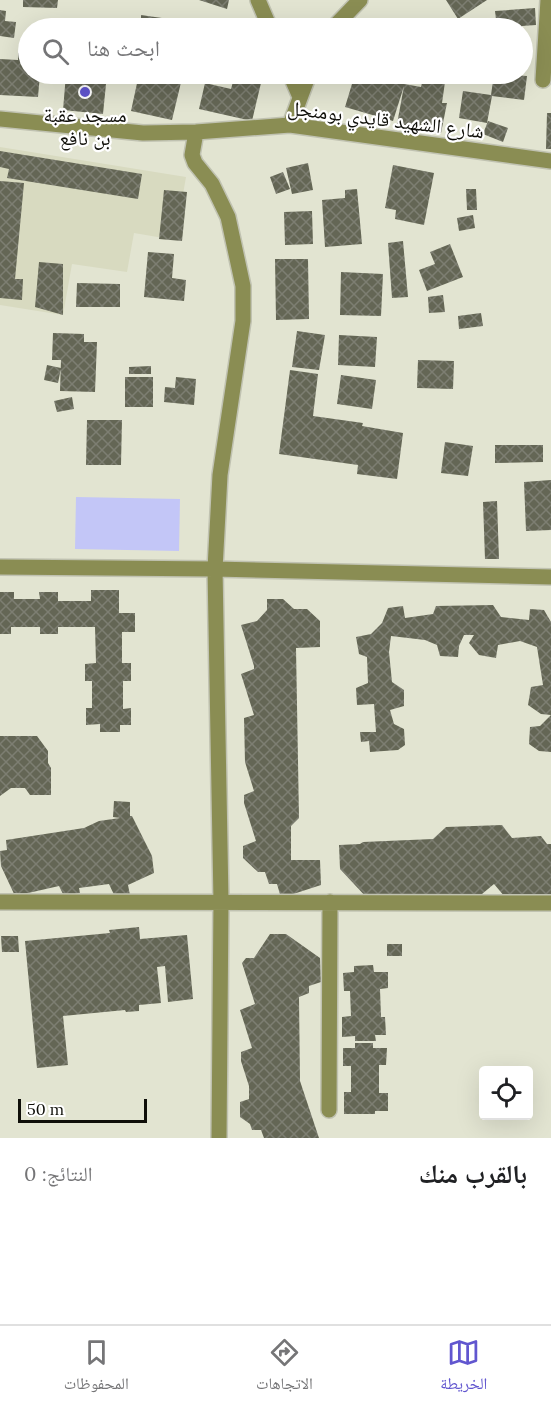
<!DOCTYPE html>
<html lang="ar">
<meta charset="utf-8">
<style>
body{margin:0;font-family:Lora,"Noto Naskh Arabic",serif;background:#f2f2f2;color:#202124;direction:rtl}
.controls{position:absolute;right:18px;bottom:18px;display:grid;overflow:hidden;border-radius:6px;box-shadow:0 6px 24px #0002}
.controls button{width:54px;height:54px;display:grid;place-items:center;padding:0;border:0;border-bottom:2px solid #e0e0e0;background:#fff;color:#202124;font:30px sans-serif}
.scale{position:absolute;left:18px;bottom:15px;width:129px;box-sizing:border-box;padding-left:6px;border:3px solid #0f0f09;border-top:0;font-size:16px;line-height:21px;white-space:nowrap;color:#0f0f09;-webkit-text-stroke:4px #fff;paint-order:stroke}
.list{margin:0;padding:0;list-style:none}
h2{display:flex;justify-content:space-between;align-items:center;height:78px;margin:0;padding:0 24px;font-size:26px}
h2 small{font-size:20px;font-weight:400;color:#757577}
.icon{flex:none;width:33px;height:33px;fill:none;stroke:currentColor;stroke-width:2;stroke-linecap:round;stroke-linejoin:round}
.map{position:relative;flex:none;width:551px;height:1138px;overflow:hidden;direction:ltr}
.search{position:absolute;background:#fff;box-shadow:0 6px 24px #0002;left:18px;right:18px;top:18px;height:66px;display:flex;align-items:center;gap:15px;box-sizing:border-box;padding:0 21px;border-radius:33px;color:#757577;font-size:22px}
.sheet{height:186px;background:#fff}
nav{display:flex;justify-content:space-around;align-items:center;box-sizing:border-box;height:84px;border-top:2px solid #e0e0e0;background:#fff;font-size:16px;color:#757577}
nav a{display:grid;justify-items:center;gap:3px}
nav .on{color:#6156cf}
.map>svg:first-child{display:block}
.built{fill:#d8dac0}
.garden{fill:#c3c6f7}
.building{fill:url(#building-cross-hatch)}
.lines{fill:none;stroke-linecap:round;stroke-linejoin:round}
.minor-casing{stroke:#c0c2b1;stroke-width:18}
.minor{stroke:#8a8d53;stroke-width:15}
.poi-dot{fill:#6156cf;stroke:#fff;stroke-width:2}
.labels{text-anchor:middle;dominant-baseline:central;stroke-width:4.5;stroke-linejoin:round;paint-order:stroke}
.poi-label{font-size:20px;fill:#0f0f09;stroke:#fff}
.street-label{font-size:20px;fill:#0f0f09;stroke:#fff}
</style>
<div class="map">
<svg width="551" height="1138" viewBox="0 0 551 1138">
<defs>
<pattern id="building-cross-hatch" width="8" height="8" patternUnits="userSpaceOnUse" patternTransform="scale(1.5)"><rect width="8" height="8" fill="#646655"/><path d="M0 0l8 8M0 8l8-8" fill="none" stroke="#7d7e72"/></pattern>
</defs>
<rect width="100%" height="100%" fill="#e2e4d1"/>
<path class="built" d="M0,147L186,177L175,240L134,233L127,272L72,264L63,315L0,305Z"/>
<path class="garden" d="M76,497L180,499L179,551L75,549Z"/>
<path class="building" d="M23,0H58L57,8L23,7Z
M199,0H229L227,9Z
M446,0H487L458,19Z
M535,8L536,25L522,26V28H497L495,11Z
M0,10L6,11L5,21L16,22L14,38L0,36Z
M141,15L190,22L189,28L141,23Z
M405,20L431,23L430,28H404Z
M18,53L28,54V74H40L38,97L0,95V59L18,60Z
M66,74H107L103,114L63,110Z
M139,74H183L172,120L131,111Z
M355,74H384L406,80L404,84L421,87L423,78L445,82L442,103H447L441,133L397,124L404,86L393,121L345,107Z
M494,74L527,76L524,100L492,96L487,123L459,118L463,91L491,95Z
M234,78L261,83L252,121L199,109L205,83L231,89Z
M547,113H551V149H546Z
M488,121L508,128L503,142L483,134Z
M0,151L142,174L138,199L7,178L9,169L0,167Z
M308,163L313,190L292,194L286,168Z
M393,165L434,173L424,225L395,219L396,210L385,208Z
M283,172L290,189L276,194L270,177Z
M0,181L24,183L15,279H23L22,300L0,298Z
M357,189L362,244L325,247L322,200L345,198V190Z
M466,189H476L477,210H467Z
M164,190L187,192L182,241L159,239Z
M312,211L313,244L285,245L284,212Z
M473,215L475,228L459,231L457,218Z
M403,241L408,297L392,298L388,243Z
M450,244L463,277L427,291L419,270L435,264L430,252Z
M148,252L174,254L172,278L186,280L184,301L144,297Z
M275,259H308L309,319L276,320Z
M39,262L63,264V315L35,307Z
M341,272L383,274L381,316L340,315Z
M77,283L120,284V307H76Z
M443,295L445,312L429,313L428,297Z
M481,313L483,326L459,329L458,316Z
M297,331L325,335L319,370L292,367Z
M53,333L84,334V342H97L95,392L60,391L61,360H52Z
M339,335L377,337L375,367L338,365Z
M418,360L454,361L453,389L417,388Z
M47,365L61,368L58,383L44,380Z
M151,366V374H129V367Z
M290,370L318,374L313,416L363,423L362,426L403,433L397,479L357,474L358,465L279,454Z
M341,375L376,380L372,409L337,404Z
M125,377H153V407H125Z
M176,377L196,379L194,405L164,402L165,387L175,388Z
M72,397L74,409L57,412L54,401Z
M87,420H122L121,465H86Z
M445,442L473,446L468,476L441,473Z
M495,445H543V462L495,463Z
M551,480V530L526,531L524,482Z
M497,501L499,559H485L483,502Z
M91,590H119V613H135V632H122V663H131V681H123V709L131,708V725H120V732H100V724L86,725V708H92V681H85V664L96,663L95,627H58V634H40V627H11V634H0V592H14V599H40L39,592H58V601H91Z
M267,599H283L294,609H307L320,621V647L296,648L299,818L291,826V860H320L321,885L281,898L277,884H269L265,872H258L243,858V846L256,841L244,803V795L254,791L245,762L244,718L254,715L241,674L254,669V666L241,625L257,621L267,610Z
M493,605L501,617L529,620L530,609L544,610L551,622V752L539,751L529,744L530,727L540,726L551,715L541,714L528,705L531,687L543,685L537,647L520,641L498,645L496,658L479,655L469,643L474,635H464L459,646L458,657L440,656L437,645L425,640L391,636L389,652L392,682L404,690V706L390,710L394,724L404,729L405,745L398,750L370,752L369,741L361,742L360,732H376L374,704L357,705L356,688L368,683L367,657L359,654L356,637L371,634L382,623L388,608L403,606L405,618L433,614L436,606Z
M0,736H37L48,751V763L51,768V795H30L25,788H11L0,796Z
M114,801L130,802V816H132L152,856L154,873L128,885L130,895L115,897L109,884L79,888L80,893L64,896L59,886L15,896L1,866L0,851L7,850L6,840L84,828L99,821L120,818L113,817Z
M502,825L512,838L541,836L547,844H551V894L505,897L494,884L482,894L368,899L340,869L339,845L360,844L363,842L433,839L446,827Z
M139,927L140,939L187,935L193,999L168,1002L165,966L157,967L161,1003L139,1005V1011L126,1012L125,1010L63,1016L68,1065L37,1068L25,941L110,933L109,930Z
M270,934H286L320,958L321,982L309,986V993L299,997L300,1081L319,1138H264L261,1130H252L250,1124L240,1117V1102L249,1099V1086L241,1061V1052L252,1048L240,1010L255,1004L242,963L246,958H254Z
M1,936H18L19,952H2Z
M387,944H402V956H387Z
M373,965L374,972H388V988L380,989L381,1017H385L386,1035H375L376,1041H355V1036L342,1037V1017L351,1016L350,991H344L343,973L354,972V966Z
M355,1043H373V1048H387L386,1065H379V1093H388V1111H375V1114H344V1092H351V1066H343V1048H355Z"/>
<g class="lines">
<defs>
<path id="minor" d="M258,0L270,28
M333,28L360,0
M290,74L300,97
M543,80L548,0
M0,119L143,133L196,132L290,125L551,161
M290,125L309,74
M196,132L192,155L195,163L212,184L228,217L243,286V321L220,475L215,569L221,901L219,1138
M0,567L215,569L551,577
M0,902L551,903
M329,1110L330,902"/>
</defs>
<use href="#minor" class="minor-casing"/>
<use href="#minor" class="minor"/>
</g>
<circle class="poi-dot" cx="85" cy="92" r="6"/>
<g class="labels">
<g class="poi-label">
<text x="85" y="114">مسجد عقبة<tspan x="85" dy="23">بن نافع</tspan></text>
</g>
<g class="street-label">
<text transform="translate(386 119) rotate(7)">شارع الشهيد قايدي بومنجل</text>
</g>
</g>
</svg>
<div class="controls">
<button><svg class="icon" aria-label="locate" viewBox="0 0 24 24"><circle cx="12" cy="12" r="6"/><path d="M12 2v4M12 18v4M2 12h4M18 12h4"/></svg></button>
</div>
<div class="scale">50 m</div>
<div class="search"><svg class="icon" aria-label="search" viewBox="0 0 24 24"><circle cx="10" cy="10" r="6"/><path d="M15 15l6 6"/></svg>ابحث هنا</div>
</div>
<section class="sheet">
<h2>بالقرب منك<small>النتائج: 0</small></h2>
<ul class="list">
</ul>
</section>
<nav>
<a class="on"><svg class="icon" aria-label="map" viewBox="0 0 24 24"><path d="M3 6l6-2 6 2 6-2v14l-6 2-6-2-6 2zM9 4v14M15 6v14"/></svg>الخريطة</a>
<a><svg class="icon" aria-label="directions" viewBox="0 0 24 24"><path d="M12 3l9 9-9 9-9-9zM9 14v-3h6M13 9l2 2-2 2"/></svg>الاتجاهات</a>
<a><svg class="icon" aria-label="saved" viewBox="0 0 24 24"><path d="M7 4h10v16l-5-4-5 4z"/></svg>المحفوظات</a>
</nav>
